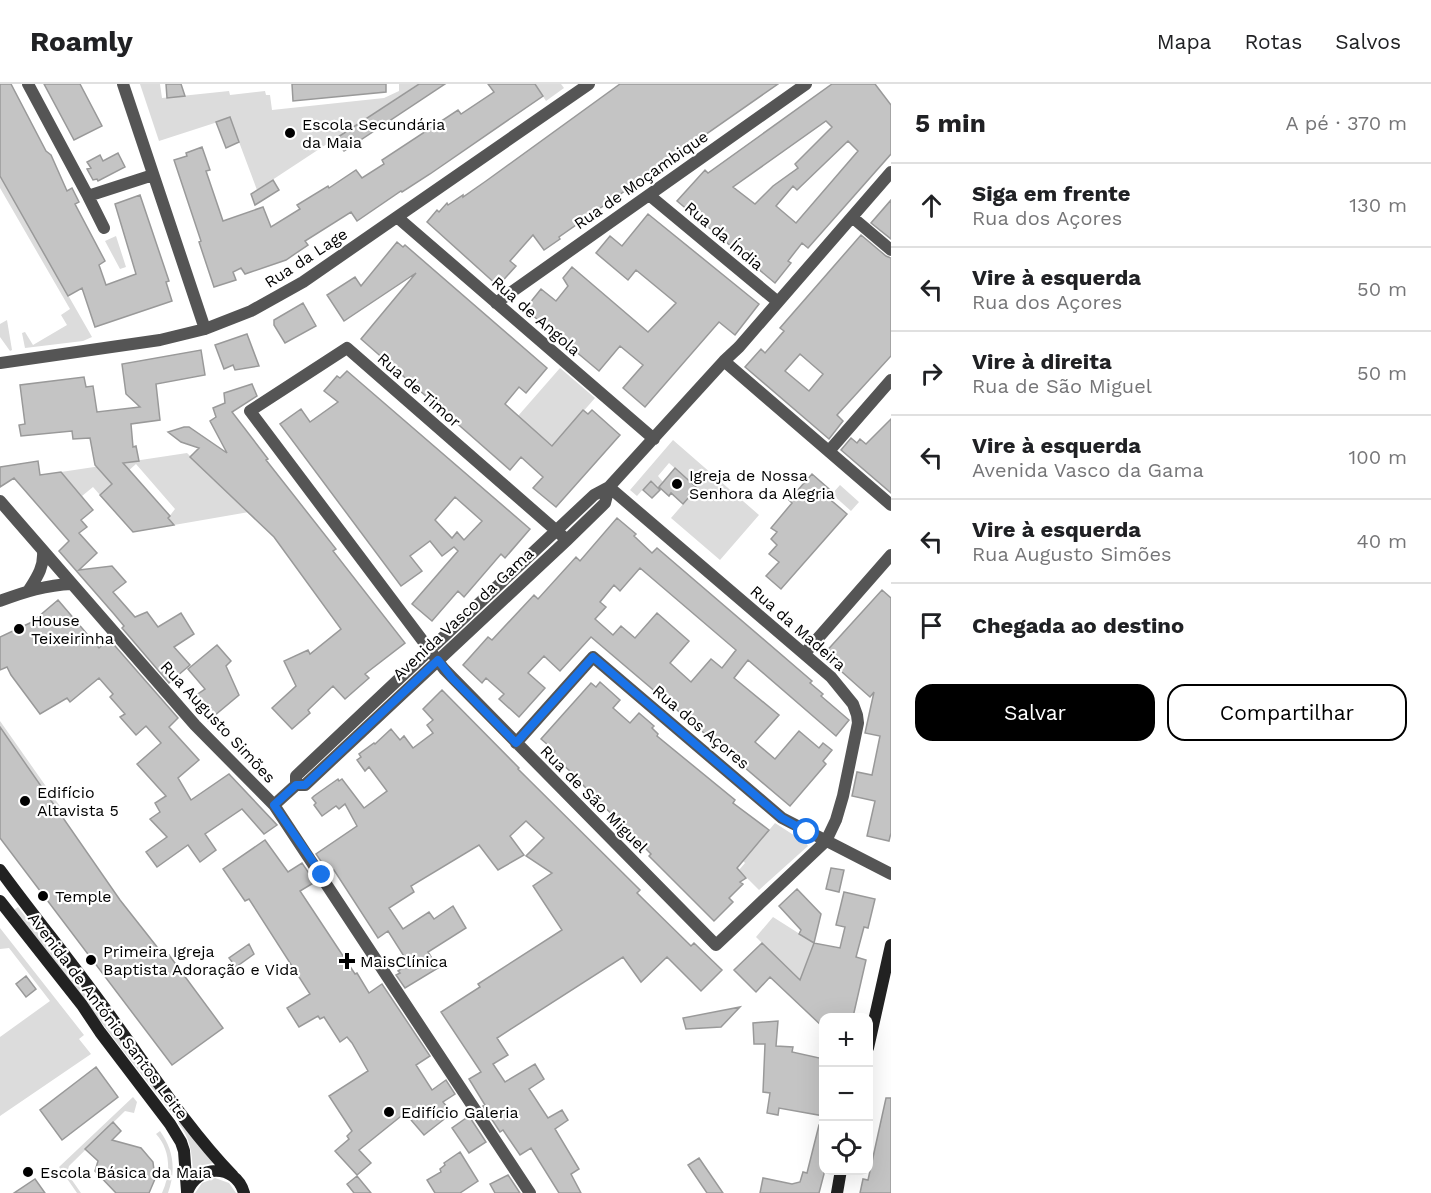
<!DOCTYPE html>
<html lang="pt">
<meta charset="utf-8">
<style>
body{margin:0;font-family:"Work Sans",sans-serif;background:#f6f6f6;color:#202124}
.controls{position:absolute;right:18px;bottom:18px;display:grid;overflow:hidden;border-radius:12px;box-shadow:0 6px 24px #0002}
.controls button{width:54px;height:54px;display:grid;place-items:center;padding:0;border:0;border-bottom:2px solid #e0e0e0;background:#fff;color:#202124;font:30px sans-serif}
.stop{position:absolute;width:18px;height:18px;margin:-14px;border:4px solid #1a73e8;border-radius:50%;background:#fff}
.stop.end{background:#1a73e8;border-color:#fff;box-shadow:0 2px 6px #0008}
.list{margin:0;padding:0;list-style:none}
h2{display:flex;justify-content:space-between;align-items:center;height:78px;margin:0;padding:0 24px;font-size:26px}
h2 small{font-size:20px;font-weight:400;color:#757577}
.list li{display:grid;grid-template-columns:39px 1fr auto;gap:18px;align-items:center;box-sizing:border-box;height:84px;padding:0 24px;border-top:2px solid #e0e0e0}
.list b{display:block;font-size:22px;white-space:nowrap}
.list p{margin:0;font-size:20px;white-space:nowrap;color:#757577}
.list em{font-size:20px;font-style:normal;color:#757577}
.actions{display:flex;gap:12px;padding:18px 24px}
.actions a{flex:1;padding:14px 0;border:2px solid #000;border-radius:18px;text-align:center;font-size:21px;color:#000}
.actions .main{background:#000;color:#fff}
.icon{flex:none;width:33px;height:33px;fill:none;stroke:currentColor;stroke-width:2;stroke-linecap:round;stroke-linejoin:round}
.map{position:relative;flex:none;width:891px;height:1109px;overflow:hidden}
header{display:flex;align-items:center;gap:36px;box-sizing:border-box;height:84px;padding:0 30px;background:#fff;border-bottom:2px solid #e0e0e0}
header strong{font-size:28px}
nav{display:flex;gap:33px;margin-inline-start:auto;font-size:21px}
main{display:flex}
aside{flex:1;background:#fff}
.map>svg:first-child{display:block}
.green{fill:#dcdcdc}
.building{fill:#c4c4c4;stroke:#999;stroke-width:1.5;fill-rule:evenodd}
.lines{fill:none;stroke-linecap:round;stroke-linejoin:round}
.minor{stroke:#555;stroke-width:12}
.secondary{stroke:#222;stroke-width:12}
.route{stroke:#1a73e8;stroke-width:8}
.poi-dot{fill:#000;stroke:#fff;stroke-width:2}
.labels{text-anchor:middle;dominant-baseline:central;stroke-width:4.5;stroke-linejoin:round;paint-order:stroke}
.poi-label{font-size:16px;fill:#000;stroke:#fff;text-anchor:start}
.street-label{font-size:16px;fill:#000;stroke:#fff}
</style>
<header>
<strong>Roamly</strong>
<nav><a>Mapa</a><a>Rotas</a><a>Salvos</a></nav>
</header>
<main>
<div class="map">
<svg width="891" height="1109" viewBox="0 0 891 1109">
<rect width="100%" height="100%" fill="#fff"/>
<path class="green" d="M140,0H160L162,14L229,7L230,11L265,7L266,11H270L272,26L384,14L399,7V0H418L257,106L230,34L159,57Z
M535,0H561L564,4L546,17Z
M0,92L92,253L83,257L25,264L22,249L25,248L33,261L67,241L61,231L70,225L0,104Z
M116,152L126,183L120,185L105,157Z
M7,236L12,266L10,267L0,253V240Z
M560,284L595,314L553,362L518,332Z
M673,356L759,431L720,476L671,434L697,404L669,379L658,392L663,398L659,403L651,396L637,412L630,406Z
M187,369L249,428L174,441L168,434L175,425L136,380L118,396L106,393L112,400L100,411L93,403L82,412L61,388Z
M840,401L859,418L851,427L832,410Z
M0,637L64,728L60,731L0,643Z
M775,739L806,759L808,762L759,806L739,786L745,779L743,777Z
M18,823L176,1029L173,1031L14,826Z
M773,833L814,859L800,897L756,853Z
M0,844L84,951L79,955L91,970L0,1032V953L50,917L9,864L0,865Z
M133,1013L137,1018L134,1029L125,1027L69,1082L67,1089L81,1109H77L59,1083Z
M181,1036L214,1079L203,1081L193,1087C192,1068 190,1053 178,1039Z
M160,1047C174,1066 176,1087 168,1109H162C171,1090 171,1066 156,1050Z
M215,1094L229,1099L236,1109H195L202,1099Z"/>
<path class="building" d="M0,0H11L46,67L51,71L67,107L72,104L79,118L75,120L105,177L99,181L106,201L136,190L115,120L140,111L169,197L166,198L172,217L95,243L82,204L68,212L0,92Z
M44,0H80L102,42L74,56Z
M166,0H181L185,12L167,14Z
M292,0H386V8L293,17Z
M419,0H445L344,67L335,55Z
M488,0H535L543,12L430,90L402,108L401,107L357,137L351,128L305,157L308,161L286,176L245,190L241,184L233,188L236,196L214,203L199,158L201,157L174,76L187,72L186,69L202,63L210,86L206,87L223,137L263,123L271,143L300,125L297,121L328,102L329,104L356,86L362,94L384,80L382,76L458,26L461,30L494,8Z
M620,0H778L559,153L560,155L544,166L533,151L510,177L516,182L498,202L427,138L437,126L439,128L447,119L448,121L463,111V113L486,97Z
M832,0H875L891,21V70L808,164L802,159L788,177L791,179L775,199L677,117L705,86L708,89ZM826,37L832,43L795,80L798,84L773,102L755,120L733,103ZM848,57L858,67L796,139L776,122L793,102L797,106Z
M230,33L239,58L226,64L216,38Z
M118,69L125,83L98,97L97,95L93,96L87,85L91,84L87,78L100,71L103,77Z
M273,96L279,106L255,121L251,110Z
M891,116V155L871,139Z
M648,130L759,220L735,251L719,238L645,323L623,304L643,281L620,262L599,287L525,225L541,205L556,217L568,202L563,194L572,183L648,248L676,219L636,186L628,196L596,169L610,152L622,162Z
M861,151L886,172L891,174V272L837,331L843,337L829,355L745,283L761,265L765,269L784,247L780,244ZM800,270L823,290L809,307L785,287Z
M397,158L403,163L405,161L547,284L526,309L519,303L505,320L552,362L583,326L588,330L592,326L620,351L556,423L533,404L543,393L521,373L510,386L361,255L416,189L344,237L327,211L355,193L361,202Z
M303,219L316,242L285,259L274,241V236Z
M247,250L259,282L235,286L233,281L224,285L215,261Z
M201,266L205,291L156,300L160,336L131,340L133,363L136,362L139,377L123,379L170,432L168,434L174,441L133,448L100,411L112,400L95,381L90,354L73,355L72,347L21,352L19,341L25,340L20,301L84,293L86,303L93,302L97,328L140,323L126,310L122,280Z
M347,287L530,445L505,474L501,470L464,513L458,507L432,537L412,520L458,467L454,463L442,472L430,457L410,472L422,487L401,502L280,340L301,325L310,338L338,318L324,307L337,292L340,294ZM455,413L482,437L464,456L457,448L452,454L435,436Z
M252,300L257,312L232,328L268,375L266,376L336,465L333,467L405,559L365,590L369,594L345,615L333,602L308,626L310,629L292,645L272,624L296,602L284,577L308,566L310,570L341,545L274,453L190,373L199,364L181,358L168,348L184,343H189L227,369L210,337L216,333L213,324L225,319L224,309Z
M891,335V409L841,366L851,354L857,359L860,355L866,360Z
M38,377L40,391L61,388L93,426L81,436L87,443L79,449L97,469L79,486L112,482L126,498L113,508L135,533L147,528L158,543L181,529L194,550L174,563L190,581L169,599L122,544L124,542L114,530L59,467L69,457L14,394L0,403V383Z
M675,384L697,404L683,420L671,409L669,412L659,403Z
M812,390L829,405L825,411L847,430L781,505L766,492L779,478L769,470L777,461L771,455L777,448L771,444L792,419L789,416Z
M651,397L660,406L652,414L643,406Z
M617,434L636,450L634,452L652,469L657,464L812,597L810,599L823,610L821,612L849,636L836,652L748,576L734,594L779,631L755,658L775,675L799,647L819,664L823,659L832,666L823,677L826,680L790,722L591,553L560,587L544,572L528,589L545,604L519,633L499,615L504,610L486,594L482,599L463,581L488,553L492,556L534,511L538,515L576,473L580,477ZM640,484L736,566L722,584L711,575L691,598L670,579L689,557L657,529L635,554L621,542L613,551L595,535L606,523L600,518L614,501L620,507Z
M882,506L891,514V749L889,757L867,752L875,717L852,712L857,688L872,691L880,652L865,649L874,608L870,613L823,571Z
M58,516L99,564L109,555L178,634L169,643L199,676L178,694L191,716L229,690L277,741L264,750L242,725L205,750L216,766L200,778L188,761L157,783L146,768L167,753L150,735L160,728L155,719L166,712L137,680L161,659L146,642L136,651L120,633L125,630L110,613L113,610L99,594L70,618L67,614L40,630L11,591L7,583L0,586V553L32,538Z
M217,561L231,577L226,582L239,611L208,637L189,616L205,605L188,585Z
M600,598L620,616L613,624L630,639L639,629L654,642L652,644L658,650L657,652L735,716L733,719L769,746L737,784L746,794L740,798L743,800L729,814L733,818L714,837L649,772L651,770L579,697L580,696L552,671L555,667L541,655L591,599L596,603Z
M442,606L519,684L518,685L640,806L637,809L691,862L694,859L722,886L701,907L667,873L641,898L623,873L497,954L508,971L493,980L505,998L535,980L544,995L529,1005L548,1034L562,1026L568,1036L555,1045L579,1085L571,1090L581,1109H559L531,1064L520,1071L503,1046L500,1048L483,1022L485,1021L469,995L481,988L441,928L480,903L478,900L562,846L533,802L552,789L526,772L544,754L526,737L510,752L524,771L498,786L479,761L411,802L414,808L389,824L403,845L429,828L434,835L453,822L466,844L428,868L438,884L405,904L396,891L400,889L398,887L409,880L388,847L378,854L334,786L329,789L316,770L357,742L345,720L339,725L336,722L322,732L314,721L316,719L312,714L314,712L338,695L339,697L342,695L364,724L387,707L369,683L365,687L357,676L361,673L359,670L374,659L375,660L391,645L400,656L404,652L413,664L433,649L427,641L433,636L423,625Z
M0,643L120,816L165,873L169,871L223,944L172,981L0,754Z
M265,756L288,788L302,779L315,798L300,807L310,822L355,890L357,889L369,909L382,900L430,972L416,981L432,1006L446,996L455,1010L443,1018L452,1029L424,1051L405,1029L359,1066L371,1079L357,1091L335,1067L349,1055L347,1052L352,1047L329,1012L368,987L352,959L347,953L340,958L324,933L320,935L318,932L299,943L287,924L310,910L249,815L245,817L223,785Z
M831,784L844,786L839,808L826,805Z
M797,805L821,830L814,859L799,850L801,846L779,822Z
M844,808L875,815L868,844L864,843L856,873L866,876L853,933H824V944L770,893L756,908L734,886L762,859L800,896L814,859L840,864L845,843L836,841Z
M249,860L254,870L236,883L229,874Z
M26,892L36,905L26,913L16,900Z
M740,923L721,943L686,945L683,934Z
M778,937L776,962L793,963L792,968L824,975V1032L779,1024L778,1031L767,1029L770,1009L763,1008L765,960H754L753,939Z
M96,983L118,1013L62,1056L40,1026Z
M886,1014H891V1109H860L863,1095L868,1096Z
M469,1032L486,1058L469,1069L452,1044Z
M113,1038L121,1047L112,1056L141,1064L153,1078L155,1095L149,1109H116L95,1087L98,1077L85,1065Z
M819,1041H824V1090L819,1109H760L763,1094L792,1100L800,1098L803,1088L807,1089Z
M460,1068L478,1097L460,1109H435L427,1096L441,1088L440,1085L445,1081L444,1079Z
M699,1074L723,1109H707L688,1081Z
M508,1091L520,1109H495L490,1100Z
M357,1092L371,1109H354L347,1100Z
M35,1095L45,1109H14Z"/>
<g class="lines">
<path class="minor" d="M28,0L88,112L153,91
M123,0L205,245
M649,111L778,218
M88,112L104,144
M397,133L654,355
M852,133L891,166
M496,219L806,0
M724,277L891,421
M0,279L160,256L205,245L251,227L303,198L589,0
M829,367L891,296
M0,417L195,641L274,721L530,1109
M567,456L347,264L250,327L444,585L716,861L826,757L836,736L843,712L858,639L857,631L853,620L831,593L609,403
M29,506C37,493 44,483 43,468
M0,517C24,508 46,501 72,500
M805,569L891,471
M516,659L593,573L782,734L891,790
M296,701H305L567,456L605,419L609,403
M274,721L296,701V692L594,411L609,403L724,277L739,263L891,88"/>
<path class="secondary" d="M0,786C38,838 79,887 116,940C153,991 189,1046 233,1092
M0,817L82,921L100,948L170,1040L181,1058L184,1067L187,1107
M868,964L891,861
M187,1109C196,1080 236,1079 244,1109
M837,1109L841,1086"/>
</g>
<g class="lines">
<path class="route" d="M322,791L274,721L296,701H305L438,576L452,594L516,659L593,573L782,734L807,748"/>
</g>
<g class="poi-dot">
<circle cx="290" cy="49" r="6"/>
<circle cx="677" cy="400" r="6"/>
<circle cx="19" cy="545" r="6"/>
<circle cx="25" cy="717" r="6"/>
<circle cx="43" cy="812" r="6"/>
<circle cx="91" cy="876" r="6"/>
<path d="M344 868h6v6h6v6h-6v6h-6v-6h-6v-6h6z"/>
<circle cx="389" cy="1028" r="6"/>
<circle cx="28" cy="1088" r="6"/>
</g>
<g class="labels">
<g class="poi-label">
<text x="302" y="40">Escola Secundária<tspan x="302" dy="18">da Maia</tspan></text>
<text x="689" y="391">Igreja de Nossa<tspan x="689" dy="18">Senhora da Alegria</tspan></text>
<text x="31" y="536">House<tspan x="31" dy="18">Teixeirinha</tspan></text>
<text x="37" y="708">Edifício<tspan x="37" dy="18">Altavista 5</tspan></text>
<text x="55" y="812">Temple</text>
<text x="103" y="867">Primeira Igreja<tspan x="103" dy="18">Baptista Adoração e Vida</tspan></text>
<text x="360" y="877">MaisClínica</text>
<text x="401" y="1028">Edifício Galeria</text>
<text x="40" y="1088">Escola Básica da Maia</text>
</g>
<g class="street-label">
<text transform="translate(641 96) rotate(-35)">Rua de Moçambique</text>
<text transform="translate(724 152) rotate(40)">Rua da Índia</text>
<text transform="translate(306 174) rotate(-33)">Rua da Lage</text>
<text transform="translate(536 232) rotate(41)">Rua de Angola</text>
<text transform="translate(419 306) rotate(41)">Rua de Timor</text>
<text transform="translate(463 530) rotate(-43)">Avenida Vasco da Gama</text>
<text transform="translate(798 544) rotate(41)">Rua da Madeira</text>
<text transform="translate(218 638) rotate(47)">Rua Augusto Simões</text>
<text transform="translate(701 643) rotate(40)">Rua dos Açores</text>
<text transform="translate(594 715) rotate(45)">Rua de São Miguel</text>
<text transform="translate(108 932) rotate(53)">Avenida de António Santos Leite</text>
</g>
</g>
</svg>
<div class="controls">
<button>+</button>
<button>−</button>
<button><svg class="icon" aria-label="locate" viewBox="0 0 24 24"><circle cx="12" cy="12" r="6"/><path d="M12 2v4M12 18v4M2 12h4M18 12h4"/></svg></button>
</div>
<div class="stop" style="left:807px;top:748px"></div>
<div class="stop end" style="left:322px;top:791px"></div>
</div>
<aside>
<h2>5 min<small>A pé · 370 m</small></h2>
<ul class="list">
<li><svg class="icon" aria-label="ahead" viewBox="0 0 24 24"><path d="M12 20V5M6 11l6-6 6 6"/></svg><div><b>Siga em frente</b><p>Rua dos Açores</p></div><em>130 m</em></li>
<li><svg class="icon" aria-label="left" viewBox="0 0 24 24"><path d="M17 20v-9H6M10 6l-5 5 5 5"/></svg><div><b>Vire à esquerda</b><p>Rua dos Açores</p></div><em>50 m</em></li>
<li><svg class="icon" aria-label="right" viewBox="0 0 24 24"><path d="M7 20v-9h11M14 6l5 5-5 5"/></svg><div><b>Vire à direita</b><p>Rua de São Miguel</p></div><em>50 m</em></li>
<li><svg class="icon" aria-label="left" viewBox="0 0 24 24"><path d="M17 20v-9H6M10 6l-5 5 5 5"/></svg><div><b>Vire à esquerda</b><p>Avenida Vasco da Gama</p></div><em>100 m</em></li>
<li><svg class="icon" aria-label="left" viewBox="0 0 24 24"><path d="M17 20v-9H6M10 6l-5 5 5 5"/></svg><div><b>Vire à esquerda</b><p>Rua Augusto Simões</p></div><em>40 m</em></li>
<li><svg class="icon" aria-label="arrive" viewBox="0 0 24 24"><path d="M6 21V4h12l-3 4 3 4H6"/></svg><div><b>Chegada ao destino</b></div></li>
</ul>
<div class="actions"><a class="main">Salvar</a><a>Compartilhar</a></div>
</aside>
</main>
